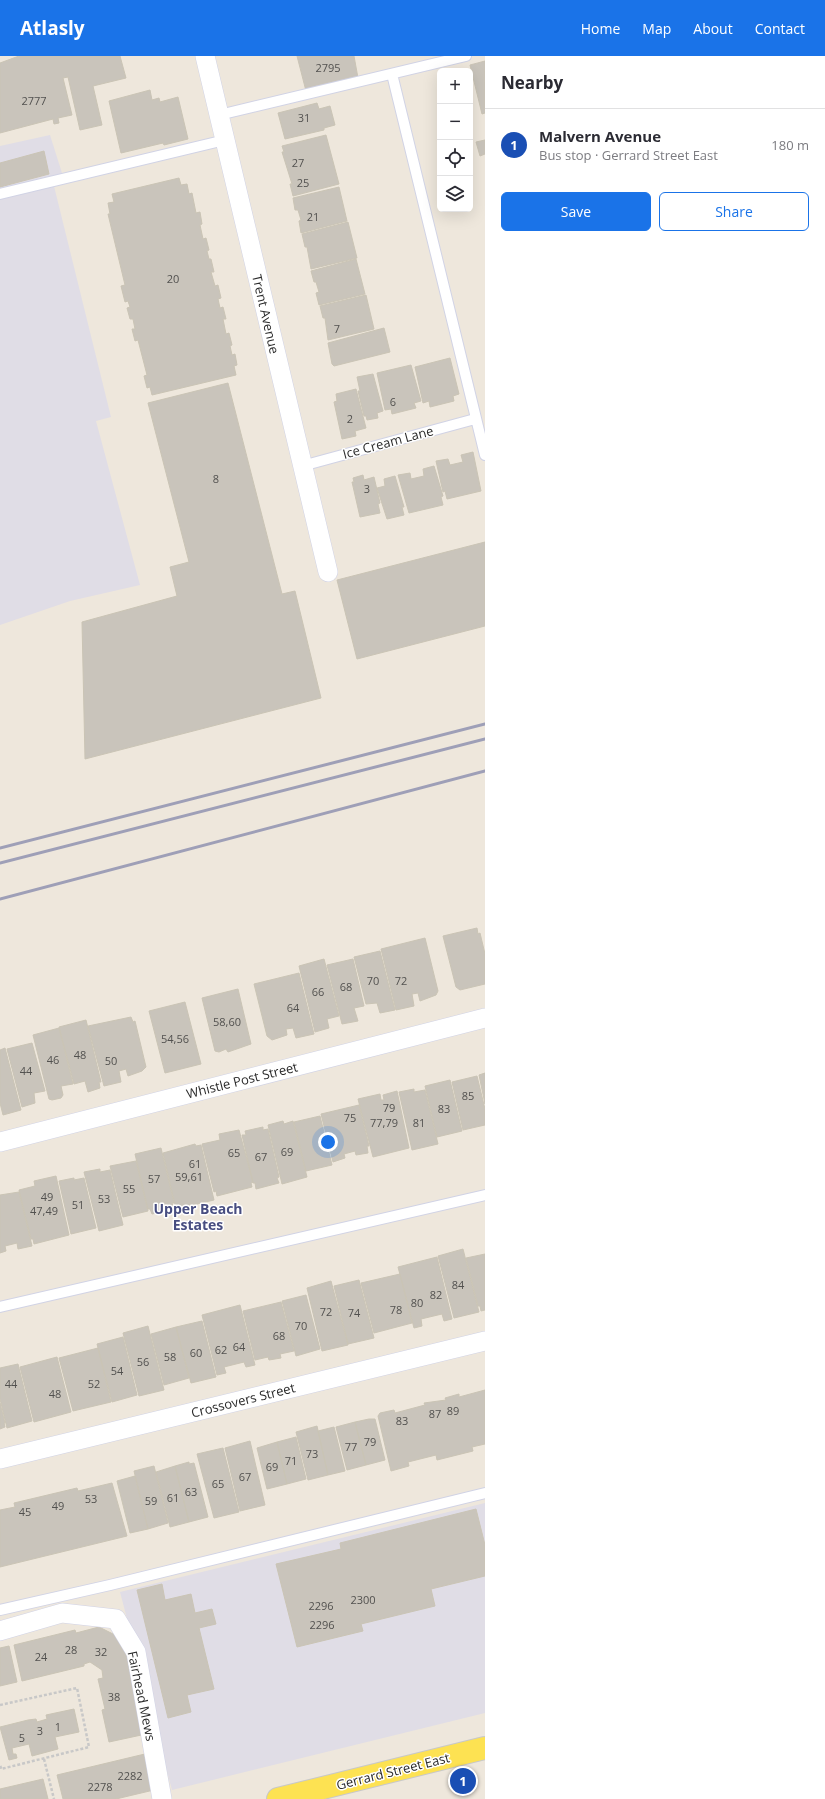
<!DOCTYPE html>
<meta charset="utf-8">
<style>
body{margin:0;font-family:"Open Sans",sans-serif;background:#f7f7f7;color:#2b2b33}
.controls{position:absolute;right:12px;top:12px;display:grid;overflow:hidden;border-radius:6px;box-shadow:0 4px 16px #0002}
.controls button{width:36px;height:36px;display:grid;place-items:center;padding:0;border:0;border-bottom:1px solid #e1e1e2;background:#fff;color:#2b2b33;font:20px sans-serif}
.you{position:absolute;left:328px;top:1086px;width:14px;height:14px;margin:-10px;border:3px solid #fff;border-radius:50%;background:#1a73e8;box-shadow:0 0 0 6px #1a73e833}
.badge{display:grid;place-items:center;width:26px;height:26px;border-radius:50%;background:#1a73e8;color:#fff;font-size:13px;font-weight:700}
.pin{position:absolute;translate:-50% -50%;border:2px solid #fff;box-shadow:0 1px 4px #0006}
.list{margin:0;padding:0;list-style:none}
h2{display:flex;justify-content:space-between;align-items:center;height:52px;margin:0;padding:0 16px;font-size:17px}
h2 small{font-size:13px;font-weight:400;color:#7c7c81}
.list li{display:grid;grid-template-columns:26px 1fr auto;gap:12px;align-items:center;box-sizing:border-box;height:72px;padding:0 16px;border-top:1px solid #e1e1e2}
.list b{display:block;font-size:15px;white-space:nowrap}
.list p{margin:0;font-size:13px;white-space:nowrap;color:#7c7c81}
.list em{font-size:13px;font-style:normal;color:#7c7c81}
.actions{display:flex;gap:8px;padding:12px 16px}
.actions a{flex:1;padding:9px 0;border:1px solid #1a73e8;border-radius:6px;text-align:center;font-size:14px;color:#1a73e8}
.actions .main{background:#1a73e8;color:#fff}
.icon{flex:none;width:22px;height:22px;fill:none;stroke:currentColor;stroke-width:2;stroke-linecap:round;stroke-linejoin:round}
.map{position:relative;flex:none;width:485px;height:1743px;overflow:hidden}
header{display:flex;align-items:center;gap:24px;box-sizing:border-box;height:56px;padding:0 20px;background:#1a73e8;color:#fff}
header strong{font-size:19px}
nav{display:flex;gap:22px;margin-inline-start:auto;font-size:14px}
main{display:flex}
aside{flex:1;background:#fff}
.map>svg:first-child{display:block}
.industrial{fill:#e0dde6}
.building{fill:#c9c4bb;stroke:#cac4b5}
.lines{fill:none;stroke-linecap:round;stroke-linejoin:round}
.lane-casing{stroke:#d1d3e5;stroke-width:12}
.street-casing{stroke:#d1d3e5;stroke-width:20}
.primary-casing{stroke:#c8c8c8;stroke-width:24}
.path{stroke:#c8c8c8;stroke-width:2.5;stroke-dasharray:3 2;stroke-linecap:butt}
.lane{stroke:#fff;stroke-width:10}
.street{stroke:#fff;stroke-width:19}
.primary{stroke:#fde252;stroke-width:22}
.rail{stroke:#9e9fb7;stroke-width:3}
.labels{text-anchor:middle;dominant-baseline:central;stroke-width:3;stroke-linejoin:round;paint-order:stroke}
.number-label{font-size:11px;fill:#52514f}
.street-label{font-size:13px;fill:#2b2b2b;stroke:#fff}
.neighbourhood-label{font-size:14px;font-weight:bold;fill:#474d80;stroke:#fff}
</style>
<header>
<strong>Atlasly</strong>
<nav><a>Home</a><a>Map</a><a>About</a><a>Contact</a></nav>
</header>
<main>
<div class="map">
<svg width="485" height="1743" viewBox="0 0 485 1743">
<rect width="100%" height="100%" fill="#eee7dc"/>
<path class="industrial" d="M50,79L62,117L53,126L111,361L96,365L140,529L70,545L0,569V90Z
M485,1447V1657L172,1734L120,1536Z"/>
<path class="building" d="M19,0H120L126,22L93,30L102,69L80,74L68,21L63,22L72,59L58,62L59,67L54,68L53,63L0,77V7Z
M297,0H354L358,22L306,35Z
M485,5V57L482,58L470,9Z
M150,34L152,44L159,42L160,46L178,41L188,83L164,89L163,87L121,97L109,45Z
M317,47L319,53L330,50L335,69L324,72V74L285,83L278,57Z
M326,79L339,128L293,140L290,128H292L282,96H284L282,90Z
M485,84V98L480,100L476,86Z
M44,95L49,118L0,131V107Z
M179,122L181,129L187,128L189,138L192,137L196,157L200,156L202,168L200,169L203,183L206,182L209,194L207,195L209,203H211L214,216H211L215,230L218,229L221,242L218,243L220,252L223,251L226,263H223L226,278L229,277L232,289L230,290L232,299L235,298L237,309L234,310L236,319L152,339L150,331L147,332L144,320L147,319L138,284L135,285L132,273H135L133,263H130L127,252L130,251L128,245L125,246L121,230L125,229L108,158H110L108,147L114,146L112,138Z
M339,131L347,165L301,177L299,165L301,164L298,154H295L293,142Z
M348,166L357,202L311,213L307,191H305L302,178Z
M356,203L365,238L319,249L316,237L319,236L316,226H314L311,215Z
M366,239L374,273L328,284L325,262H323L320,250Z
M384,272L390,296L334,310L332,308L328,287Z
M450,302L459,338L453,340L454,345L430,351L429,345L423,347L415,311Z
M411,309L421,345L414,347L416,352L392,358L391,353L385,354L377,317Z
M373,318L383,355L377,357L378,362L367,364L366,360H364L358,335H360L357,321Z
M228,327L282,538L295,535L321,642L85,703L82,566L177,540L170,511L189,506L148,347Z
M356,333L366,372L355,375L356,380L342,383L334,346L337,345L336,338Z
M473,396L481,435L447,443L445,435L443,436L436,405L448,403L450,409L463,406L461,399Z
M434,410L443,440L441,441L443,449L409,457L398,419L410,417L411,423L424,420L423,413Z
M363,419L364,424L374,421L380,447L378,448L380,457L360,461L352,426H354L353,422Z
M395,420L404,451H402L404,459L387,463L377,432L385,430L384,423Z
M485,486V570L357,603L337,524Z
M477,872L478,878L480,877L485,898V928L460,934L456,931L443,880Z
M425,882L438,935L436,939L420,945L418,937L412,938L414,950L396,954L381,893Z
M380,895L395,954L380,957L377,947L366,948L354,901Z
M324,903L339,960L327,963L329,972L315,976L299,910Z
M353,903L364,950L354,952L358,965L342,968L327,909Z
M299,917L314,978L296,982L293,972L286,973L287,979L272,984L267,980L254,928Z
M238,933L251,988L228,996L226,993L219,996L215,995L202,942Z
M185,946L201,1008L165,1017L149,955Z
M131,961L133,966L135,965L146,1011L142,1015L128,1020L126,1013L119,1015L121,1026L104,1030L88,970Z
M86,964L101,1026H99L100,1032L88,1036L85,1025L74,1028L59,971Z
M59,972L73,1028L61,1030L63,1039L61,1042L52,1044L49,1043L33,979Z
M32,987L45,1035L34,1037L35,1047L22,1051L7,993Z
M5,992L21,1054L3,1059L0,1047V994Z
M485,1017V1048L479,1019Z
M477,1020L485,1053V1069L463,1074L452,1026Z
M450,1024L462,1075L437,1081L425,1030Z
M414,1033V1036L425,1034L438,1088L412,1094L399,1036Z
M397,1035L409,1092L373,1101L358,1043L380,1038L381,1044H384L383,1039Z
M359,1049L369,1090H367L368,1097L356,1099L355,1095L344,1098L345,1102L333,1106L321,1058Z
M320,1060L332,1109L306,1115L294,1066Z
M283,1065L284,1068L293,1065L307,1121L282,1128L268,1069Z
M263,1071V1074L268,1073L279,1121L277,1122L279,1127L256,1133L255,1127H253L242,1079H246L245,1075Z
M239,1074L253,1126L251,1127L252,1131L217,1140L216,1135L214,1136L202,1088L220,1084L219,1078Z
M195,1088L196,1090L201,1089L214,1144L176,1153L163,1097Z
M161,1092L174,1147H172L174,1153L152,1158L150,1153H148L135,1098Z
M136,1105L148,1155L123,1161L110,1110Z
M100,1113V1116L110,1114L123,1169L99,1175L84,1116Z
M56,1120L69,1179L34,1188L33,1183H31L19,1134L35,1130L34,1125Z
M74,1122V1124L84,1122L96,1172L71,1178L59,1125Z
M19,1136L32,1190L18,1193L17,1187L5,1190L6,1195L0,1197V1139Z
M463,1193L479,1256L454,1262L438,1200Z
M485,1198V1254L481,1255L480,1250H478L466,1202Z
M437,1201L452,1263L444,1265L442,1258L421,1263L422,1270L414,1272L398,1211Z
M400,1218L412,1267L374,1277L361,1227Z
M359,1224L374,1282L348,1288L334,1230Z
M331,1225L348,1289L322,1295L307,1232Z
M306,1239L320,1293L296,1300L282,1245Z
M281,1246L294,1295L280,1298L281,1302L269,1304L268,1301L255,1304L243,1255Z
M240,1249L255,1309L246,1311L244,1306L224,1311L226,1317L217,1319L202,1259Z
M202,1265L216,1321L191,1327L176,1271Z
M148,1270L164,1334L139,1340L123,1277Z
M176,1271L189,1322L164,1329L151,1278Z
M123,1281L137,1339L112,1346L97,1288Z
M98,1292L111,1346L73,1355L59,1302Z
M57,1301L71,1356L34,1366L20,1311Z
M18,1308L32,1365L7,1372L0,1343V1312Z
M485,1334V1388L472,1391L473,1395L437,1404L436,1399L408,1406L409,1410L391,1415L378,1360L380,1357L394,1354L395,1357L425,1349L424,1347L446,1344L445,1342L459,1338V1341Z
M0,1347L5,1367H4L5,1371L0,1373Z
M369,1363H375L385,1404L366,1409L355,1366Z
M355,1366L366,1409L347,1414L336,1371Z
M317,1370L328,1419L308,1424L296,1376Z
M334,1371L345,1415L328,1419L318,1375Z
M296,1381L306,1423L287,1428L277,1386Z
M250,1385L265,1449L240,1455L225,1392Z
M277,1386L287,1428L267,1433L257,1392Z
M223,1392L239,1456L214,1462L197,1398Z
M189,1406V1408L194,1407L208,1461L189,1466L175,1410Z
M154,1410L168,1467L148,1473L134,1415Z
M175,1410L189,1466L170,1471L156,1416Z
M135,1420L148,1473L130,1477L117,1425Z
M112,1427L127,1480L0,1511V1454L15,1451L14,1447L77,1432L78,1435Z
M476,1453L485,1489V1520L431,1533L435,1550L361,1568L363,1575L297,1591L276,1508L341,1493L340,1487Z
M162,1528L165,1544L191,1538L195,1557L212,1553L216,1568L199,1572L214,1633L187,1639L191,1656L168,1662L137,1534Z
M99,1571L123,1583L142,1646L146,1678L109,1686L102,1654L105,1653L98,1623L103,1622L102,1614L90,1606L84,1608V1610L22,1625L14,1589L75,1574L76,1577Z
M9,1590L17,1626L0,1630V1592Z
M74,1653L79,1676L55,1681L58,1693L32,1700L29,1688L12,1692L13,1698H16L17,1702L9,1704L0,1671L28,1664L36,1663L37,1666L47,1663L46,1659Z
M149,1697L158,1733L116,1743H63L57,1719Z
M43,1723L48,1743H0V1733Z"/>
<g class="lines">
<defs>
<path id="lane" d="M392,18L485,399
M219,59L466,0
M0,138L225,84
M302,410L475,363
M0,1251L485,1139
M0,1554L110,1529L485,1437"/>
<path id="street" d="M205,0L328,516
M0,1086L485,962
M0,1403L485,1285
M0,1575L62,1557L116,1563L136,1596L162,1743"/>
<path id="primary" d="M278,1743L485,1692"/>
</defs>
<use href="#lane" class="lane-casing"/>
<use href="#street" class="street-casing"/>
<use href="#primary" class="primary-casing"/>
<path class="path" d="M0,1649L77,1632L89,1691L1,1713L0,1708
M44,1703L54,1743"/>
<use href="#lane" class="lane"/>
<use href="#street" class="street"/>
<use href="#primary" class="primary"/>
<path class="rail" d="M0,792L485,668
M0,807L485,683
M0,843L485,715"/>
</g>
<g class="labels">
<g class="number-label">
<text x="328" y="11">2795</text>
<text x="34" y="44">2777</text>
<text x="304" y="61">31</text>
<text x="298" y="106">27</text>
<text x="303" y="126">25</text>
<text x="313" y="160">21</text>
<text x="173" y="222">20</text>
<text x="337" y="272">7</text>
<text x="393" y="345">6</text>
<text x="350" y="362">2</text>
<text x="216" y="422">8</text>
<text x="367" y="432">3</text>
<text x="373" y="924">70</text>
<text x="401" y="924">72</text>
<text x="346" y="930">68</text>
<text x="318" y="935">66</text>
<text x="293" y="951">64</text>
<text x="227" y="965">58,60</text>
<text x="175" y="982">54,56</text>
<text x="80" y="998">48</text>
<text x="53" y="1003">46</text>
<text x="111" y="1004">50</text>
<text x="26" y="1014">44</text>
<text x="468" y="1039">85</text>
<text x="389" y="1051">79</text>
<text x="444" y="1052">83</text>
<text x="350" y="1061">75</text>
<text x="384" y="1066">77,79</text>
<text x="419" y="1066">81</text>
<text x="287" y="1095">69</text>
<text x="234" y="1096">65</text>
<text x="261" y="1100">67</text>
<text x="195" y="1107">61</text>
<text x="189" y="1120">59,61</text>
<text x="154" y="1122">57</text>
<text x="129" y="1132">55</text>
<text x="47" y="1140">49</text>
<text x="104" y="1142">53</text>
<text x="78" y="1148">51</text>
<text x="44" y="1154">47,49</text>
<text x="458" y="1228">84</text>
<text x="436" y="1238">82</text>
<text x="417" y="1246">80</text>
<text x="396" y="1253">78</text>
<text x="326" y="1255">72</text>
<text x="354" y="1256">74</text>
<text x="301" y="1269">70</text>
<text x="279" y="1279">68</text>
<text x="239" y="1290">64</text>
<text x="221" y="1293">62</text>
<text x="196" y="1296">60</text>
<text x="170" y="1300">58</text>
<text x="143" y="1305">56</text>
<text x="117" y="1314">54</text>
<text x="11" y="1327">44</text>
<text x="94" y="1327">52</text>
<text x="55" y="1337">48</text>
<text x="453" y="1354">89</text>
<text x="435" y="1357">87</text>
<text x="402" y="1364">83</text>
<text x="370" y="1385">79</text>
<text x="351" y="1390">77</text>
<text x="312" y="1397">73</text>
<text x="291" y="1404">71</text>
<text x="272" y="1410">69</text>
<text x="245" y="1420">67</text>
<text x="218" y="1427">65</text>
<text x="191" y="1435">63</text>
<text x="173" y="1441">61</text>
<text x="91" y="1442">53</text>
<text x="151" y="1444">59</text>
<text x="58" y="1449">49</text>
<text x="25" y="1455">45</text>
<text x="363" y="1543">2300</text>
<text x="321" y="1549">2296</text>
<text x="322" y="1568">2296</text>
<text x="71" y="1593">28</text>
<text x="101" y="1595">32</text>
<text x="41" y="1600">24</text>
<text x="114" y="1640">38</text>
<text x="58" y="1670">1</text>
<text x="40" y="1674">3</text>
<text x="22" y="1681">5</text>
<text x="130" y="1719">2282</text>
<text x="100" y="1730">2278</text>
</g>
<g class="street-label">
<text transform="translate(266 258) rotate(77)">Trent Avenue</text>
<text transform="translate(388 386) rotate(-15)">Ice Cream Lane</text>
<text transform="translate(242 1024) rotate(-14)">Whistle Post Street</text>
<text transform="translate(243 1344) rotate(-14)">Crossovers Street</text>
<text transform="translate(142 1640) rotate(78)">Fairhead Mews</text>
<text transform="translate(393 1715) rotate(-14)">Gerrard Street East</text>
</g>
<g class="neighbourhood-label">
<text x="198" y="1152">Upper Beach<tspan x="198" dy="16">Estates</tspan></text>
</g>
</g>
</svg>
<div class="controls">
<button>+</button>
<button>−</button>
<button><svg class="icon" aria-label="locate" viewBox="0 0 24 24"><circle cx="12" cy="12" r="6"/><path d="M12 2v4M12 18v4M2 12h4M18 12h4"/></svg></button>
<button><svg class="icon" aria-label="layers" viewBox="0 0 24 24"><path d="M12 4l9 5-9 5-9-5zM3 14l9 5 9-5"/></svg></button>
</div>
<div class="you"></div>
<div class="pin badge" style="left:463px;top:1725px;background:#1a4fb4">1</div>
</div>
<aside>
<h2>Nearby<small></small></h2>
<ul class="list">
<li><span class="badge" style="background:#1a4fb4">1</span><div><b>Malvern Avenue</b><p>Bus stop · Gerrard Street East</p></div><em>180 m</em></li>
</ul>
<div class="actions"><a class="main">Save</a><a>Share</a></div>
</aside>
</main>
